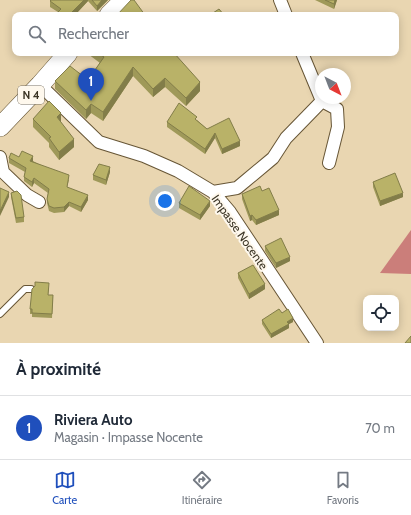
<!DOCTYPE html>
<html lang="fr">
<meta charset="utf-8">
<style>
body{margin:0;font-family:Cabin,sans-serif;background:#f6f6f7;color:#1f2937}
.controls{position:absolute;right:12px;bottom:12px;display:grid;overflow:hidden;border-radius:8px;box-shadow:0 2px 10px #0003}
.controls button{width:36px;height:36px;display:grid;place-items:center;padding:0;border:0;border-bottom:1px solid #e0e1e3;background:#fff;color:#1f2937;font:20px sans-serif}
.compass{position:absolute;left:315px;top:68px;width:36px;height:36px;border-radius:50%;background:#fff;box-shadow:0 2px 10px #0003;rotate:138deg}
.you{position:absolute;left:165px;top:201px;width:14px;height:14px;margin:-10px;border:3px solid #fff;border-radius:50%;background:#1a73e8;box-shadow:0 0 0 6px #1a73e833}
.badge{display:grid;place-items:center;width:26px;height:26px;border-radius:50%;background:#1f4fbc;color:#fff;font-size:13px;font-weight:700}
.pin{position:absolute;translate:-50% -33px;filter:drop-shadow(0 1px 2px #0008)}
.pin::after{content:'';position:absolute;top:21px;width:14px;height:12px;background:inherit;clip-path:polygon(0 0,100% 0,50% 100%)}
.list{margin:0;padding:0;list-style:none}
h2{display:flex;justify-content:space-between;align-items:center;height:52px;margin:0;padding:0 16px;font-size:17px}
h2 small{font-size:13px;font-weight:400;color:#747a83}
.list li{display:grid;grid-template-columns:26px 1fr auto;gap:12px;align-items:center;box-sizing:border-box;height:64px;padding:0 16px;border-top:1px solid #e0e1e3}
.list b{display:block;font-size:15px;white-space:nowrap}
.list p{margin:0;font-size:13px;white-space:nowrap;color:#747a83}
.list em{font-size:13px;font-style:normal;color:#747a83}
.icon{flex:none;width:22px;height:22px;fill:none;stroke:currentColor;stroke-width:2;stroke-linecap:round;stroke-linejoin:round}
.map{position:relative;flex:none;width:411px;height:343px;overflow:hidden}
.search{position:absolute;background:#fff;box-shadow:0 2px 10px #0003;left:12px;right:12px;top:12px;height:44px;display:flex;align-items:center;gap:10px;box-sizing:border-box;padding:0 14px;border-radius:8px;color:#747a83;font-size:15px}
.sheet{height:116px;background:#fff}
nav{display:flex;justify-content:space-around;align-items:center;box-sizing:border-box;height:56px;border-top:1px solid #e0e1e3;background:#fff;font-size:11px;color:#747a83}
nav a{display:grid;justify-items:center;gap:2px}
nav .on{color:#1f4fbc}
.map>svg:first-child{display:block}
.forest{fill:#cb7e7a}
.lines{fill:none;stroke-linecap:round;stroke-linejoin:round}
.service-casing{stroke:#675636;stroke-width:8}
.minor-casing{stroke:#675636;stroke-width:14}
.trunk-casing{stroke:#675636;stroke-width:20}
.service{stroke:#fff;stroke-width:6}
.minor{stroke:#fff;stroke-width:12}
.trunk{stroke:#fff;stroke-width:19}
.wall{fill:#9f9959}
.shaded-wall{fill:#827d49}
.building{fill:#b9b268;stroke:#827d49}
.labels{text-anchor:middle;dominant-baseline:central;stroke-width:4;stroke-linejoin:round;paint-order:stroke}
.shield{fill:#fef8ed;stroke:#766f61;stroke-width:1}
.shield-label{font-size:11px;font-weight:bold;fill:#3b3425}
.street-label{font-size:12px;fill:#3b3425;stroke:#fef8ed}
</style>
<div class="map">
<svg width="411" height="343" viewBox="0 0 411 343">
<rect width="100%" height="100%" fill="#e9d6b1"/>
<path class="forest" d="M411,230V274L380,273Z"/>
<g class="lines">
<defs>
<path id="service" d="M0,314L25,289H31"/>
<path id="minor" d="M280,0L286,15
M302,53L322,101
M40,85L99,142L144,156L178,171L213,192L230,212L317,343
M0,157L3,172L27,195L39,202
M213,192L237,188L273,158L286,138L322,101L337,109L338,127L329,163"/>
<path id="trunk" d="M109,15L124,0
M0,127L40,85L68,53"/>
</defs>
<use href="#service" class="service-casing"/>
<use href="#minor" class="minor-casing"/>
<use href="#trunk" class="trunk-casing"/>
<use href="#service" class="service"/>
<use href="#minor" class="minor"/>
<use href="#trunk" class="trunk"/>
</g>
<path class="wall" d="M51,0H108L97,11L88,1L75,15H55L58,12L50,7V1Z
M315,0H337L334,9Z
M88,53H174L200,91L186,106L165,87L153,97L133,76L103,121L91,113L86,119L55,89V81L88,80L100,63L88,54Z
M33,119L61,121V122L74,147L59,160L49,147V143L33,127Z
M197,120L207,129L240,146L222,154L215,138L205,154L167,127V122Z
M9,158L33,161L69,180L67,187L88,200L81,212L69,206L64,212L54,213L49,211L47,203V199L48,193L34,183L32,187L24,181V177L25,172L9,163Z
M110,172L106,185L93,180V175Z
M373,182L403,197L380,206L373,187Z
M262,191L279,215L256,225L252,220L250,221L242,199V194Z
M11,193L24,217V222L16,223L11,197Z
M179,203L210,206L200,220L179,208Z
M265,246L290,261L276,268L265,251Z
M238,273L265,289L249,299L238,278Z
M49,288L48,295H53L52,318L32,317V314H30V309Z
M282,313L293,322L289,324V328L271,338L262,324V320Z"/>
<path class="shaded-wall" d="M84,0H88V1L75,15H69Z
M102,0H108L97,11V6Z
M335,0H337L334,9V4Z
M133,67V76L103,121V112Z
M165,78V87L153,97V89Z
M200,82V91L186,106V98Z
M91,104V113L86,119V110Z
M61,113V121L57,126V117Z
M215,133V138L205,154V149Z
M74,139V147L59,160V152Z
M240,141V146L222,154V149Z
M33,156V161L30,165V161Z
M110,167V172L106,185V180Z
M34,178V183L32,187V182Z
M9,192V197L0,216V211Z
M403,193V197L380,206V201Z
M88,195V200L81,212V207Z
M210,201V206L200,220V215Z
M69,202V206L64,212V207Z
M279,210V215L256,225V220Z
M252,215V220L250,221V216Z
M290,257V261L276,268V263Z
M265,284V289L249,299V294Z
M293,318V322L289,324V328L271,338V334Z"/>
<path class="building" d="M51,0H84L69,15H55L61,9L50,1Z
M92,0H102L97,6Z
M131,0H134L145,15H117Z
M325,0H335L334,4Z
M219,9L224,15H210Z
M98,53H174L200,82L186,98L165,78L153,89L133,67L103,112L91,104L86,110L55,81L70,66L88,80L104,57Z
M49,101L61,113L57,117L74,139L59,152L49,138L51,137L33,119Z
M179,103L197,117L195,119L207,129L229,118L240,141L222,149L215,133L205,149L167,122Z
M22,151L33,156L30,161L69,175L67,187L88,195L81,207L69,202L64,207L54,208L49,206L47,199L49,189L34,178L32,182L24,177L26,168L9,158L11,153L19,157Z
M99,164L110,167L106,180L93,175Z
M395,173L403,193L380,201L373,182Z
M189,186L210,201L200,215L179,203Z
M260,186L262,191L269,188L279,210L256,220L252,215L250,216L242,194Z
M0,188L9,192L0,211Z
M17,191L21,195L24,217L16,218L11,193Z
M281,238L290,257L276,263L265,246Z
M253,265L265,284L249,294L238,273Z
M35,282L49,283L48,295H53L52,314L32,313V309H30L32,289L35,286Z
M279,309L282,313L288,309L293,318L287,322L289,324L271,334L262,320Z
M411,336V343H405Z"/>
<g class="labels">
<rect class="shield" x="18" y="86" width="26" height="18" rx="3"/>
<g class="shield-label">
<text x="31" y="95">N 4</text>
</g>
<g class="street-label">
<text transform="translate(240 232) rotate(55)">Impasse Nocente</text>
</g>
</g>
</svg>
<div class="controls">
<button><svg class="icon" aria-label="locate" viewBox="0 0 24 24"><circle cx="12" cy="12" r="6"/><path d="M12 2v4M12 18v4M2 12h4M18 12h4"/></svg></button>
</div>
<svg class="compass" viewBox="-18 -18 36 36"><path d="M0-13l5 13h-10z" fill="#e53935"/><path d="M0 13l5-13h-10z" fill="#747a83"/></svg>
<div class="you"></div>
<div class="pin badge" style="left:91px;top:101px">1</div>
<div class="search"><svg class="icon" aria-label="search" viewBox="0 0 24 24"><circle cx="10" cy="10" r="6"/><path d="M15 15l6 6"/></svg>Rechercher</div>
</div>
<section class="sheet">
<h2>À proximité<small></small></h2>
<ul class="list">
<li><span class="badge">1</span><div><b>Riviera Auto</b><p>Magasin · Impasse Nocente</p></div><em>70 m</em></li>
</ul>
</section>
<nav>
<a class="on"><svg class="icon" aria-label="map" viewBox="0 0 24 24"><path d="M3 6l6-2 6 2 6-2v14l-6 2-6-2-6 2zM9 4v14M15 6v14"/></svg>Carte</a>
<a><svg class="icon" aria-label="directions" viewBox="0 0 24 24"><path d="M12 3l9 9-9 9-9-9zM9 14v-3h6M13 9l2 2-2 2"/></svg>Itinéraire</a>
<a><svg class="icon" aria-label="saved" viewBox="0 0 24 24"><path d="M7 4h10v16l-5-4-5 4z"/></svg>Favoris</a>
</nav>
